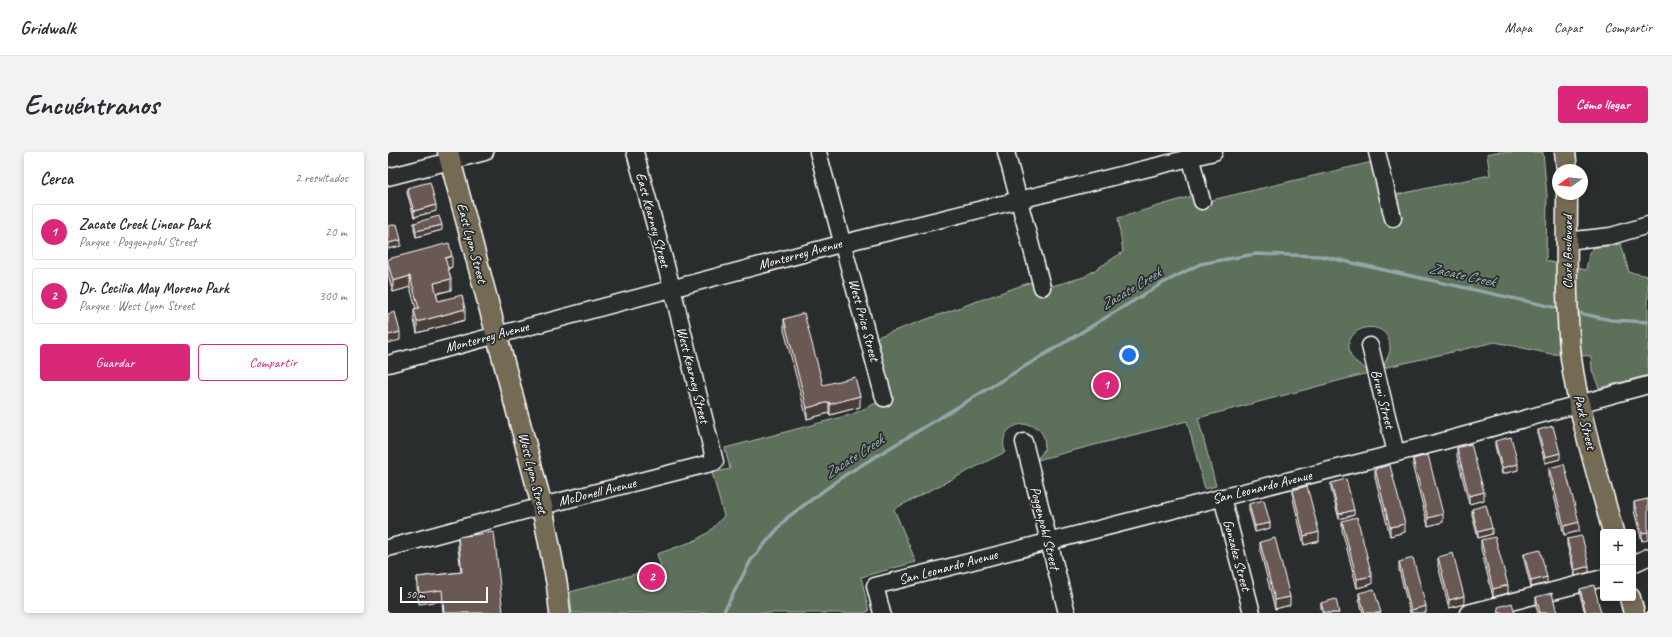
<!DOCTYPE html>
<html lang="es">
<meta charset="utf-8">
<style>
body{margin:0;font-family:Caveat,sans-serif;background:#f2f2f3;color:#2b2b33}
.controls{position:absolute;right:12px;bottom:12px;display:grid;overflow:hidden;border-radius:4px;box-shadow:0 2px 6px #0003}
.controls button{width:36px;height:36px;display:grid;place-items:center;padding:0;border:0;border-bottom:1px solid #e1e1e2;background:#fff;color:#2b2b33;font:20px sans-serif}
.compass{position:absolute;left:1164px;top:12px;width:36px;height:36px;border-radius:50%;background:#fff;box-shadow:0 2px 6px #0003;rotate:255deg}
.scale{position:absolute;left:12px;bottom:10px;width:88px;box-sizing:border-box;padding-left:4px;border:2px solid #fff;border-top:0;font-size:11px;line-height:14px;white-space:nowrap;color:#fff;-webkit-text-stroke:3px #2a2d2e;paint-order:stroke}
.you{position:absolute;left:741px;top:203px;width:14px;height:14px;margin:-10px;border:3px solid #fff;border-radius:50%;background:#1a73e8;box-shadow:0 0 0 6px #1a73e833}
.badge{display:grid;place-items:center;width:26px;height:26px;border-radius:50%;background:#db2777;color:#fff;font-size:13px;font-weight:700}
.pin{position:absolute;translate:-50% -50%;border:2px solid #fff;box-shadow:0 1px 4px #0006}
.list{margin:0;padding:0;list-style:none}
h2{display:flex;justify-content:space-between;align-items:center;height:52px;margin:0;padding:0 16px;font-size:17px}
h2 small{font-size:13px;font-weight:400;color:#7c7c81}
.list li{display:grid;grid-template-columns:26px 1fr auto;gap:12px;align-items:center;box-sizing:border-box;height:56px;margin:0 8px 8px;padding:0 8px;border:1px solid #e1e1e2;border-radius:4px}
.list b{display:block;font-size:15px;white-space:nowrap}
.list p{margin:0;font-size:13px;white-space:nowrap;color:#7c7c81}
.list em{font-size:13px;font-style:normal;color:#7c7c81}
.actions{display:flex;gap:8px;padding:12px 16px}
.actions a{flex:1;padding:9px 0;border:1px solid #db2777;border-radius:4px;text-align:center;font-size:14px;color:#db2777}
.actions .main{background:#db2777;color:#fff}
.map{position:relative;flex:none;width:1260px;height:461px;overflow:hidden;border-radius:4px}
header{display:flex;align-items:center;gap:24px;box-sizing:border-box;height:56px;padding:0 20px;background:#fff;border-bottom:1px solid #e1e1e2}
header strong{font-size:19px}
nav{display:flex;gap:22px;margin-inline-start:auto;font-size:14px}
.intro{display:flex;align-items:center;justify-content:space-between;box-sizing:border-box;height:96px;padding:0 24px}
h1{margin:0;font-size:28px}
.button{padding:10px 18px;border-radius:4px;background:#db2777;color:#fff;font-size:14px;font-weight:700}
main{display:flex;gap:24px;padding:0 24px}
aside{flex:1;background:#fff;border-radius:4px;box-shadow:0 2px 6px #0003}
.map>svg:first-child{display:block}
.green{fill:#5c705a;stroke:#aeb8ac}
.lines{fill:none;stroke-linecap:round;stroke-linejoin:round}
.stream{stroke:#94a6a9;stroke-width:3.5}
.minor-casing{stroke:#fff;stroke-width:19}
.major-casing{stroke:#fff;stroke-width:23}
.minor{stroke:#2a2d2e;stroke-width:16}
.major{stroke:#746b52;stroke-width:20}
.wall{fill:#5a4c47;stroke:#fff}
.shaded-wall{fill:#4a3e39;stroke:#fff}
.building{fill:#695852;stroke:#fff}
.labels{text-anchor:middle;dominant-baseline:central;stroke-width:3.5;stroke-linejoin:round;paint-order:stroke}
.street-label{font-size:14px;fill:#fff;stroke:#2a2d2e}
.water-label{font-size:15px;font-style:italic;fill:#a6b4b8;stroke:#2a2d2e}
</style>
<header>
<strong>Gridwalk</strong>
<nav><a>Mapa</a><a>Capas</a><a>Compartir</a></nav>
</header>
<div class="intro"><h1>Encuéntranos</h1><a class="button">Cómo llegar</a></div>
<main>
<aside>
<h2>Cerca<small>2 resultados</small></h2>
<ul class="list">
<li><span class="badge">1</span><div><b>Zacate Creek Linear Park</b><p>Parque · Poggenpohl Street</p></div><em>20 m</em></li>
<li><span class="badge">2</span><div><b>Dr. Cecilia May Moreno Park</b><p>Parque · West Lyon Street</p></div><em>300 m</em></li>
</ul>
<div class="actions"><a class="main">Guardar</a><a>Compartir</a></div>
</aside>
<div class="map">
<svg width="1260" height="461" viewBox="0 0 1260 461">
<rect width="100%" height="100%" fill="#2a2d2e"/>
<filter id="ink" filterUnits="userSpaceOnUse"><feTurbulence type="fractalNoise" baseFrequency=".025" numOctaves="2"/><feDisplacementMap in="SourceGraphic" scale="8" xChannelSelector="R" yChannelSelector="G"/><feConvolveMatrix kernelMatrix="1 2 1 2 8 2 1 2 1" color-interpolation-filters="sRGB"/></filter>
<g filter="url(#ink)">
<path class="green" d="M1108,0H1155L1159,44L1158,109L1198,118L1201,101L1205,96L1233,92L1241,120L1260,124V223L1211,236L1204,218L1203,204L1163,202L1107,190L995,216C997,209 1002,203 1002,196C1002,164 953,172 962,201C965,212 976,212 980,221L810,266L828,334L817,337L799,269L649,308C651,304 655,301 656,297C663,263 606,264 617,300L506,357L528,410L473,425L481,459L476,461H184L182,440L273,415L269,402L306,389L321,380L336,364L324,321L342,317L337,296L465,262L503,244L489,185L643,130L646,139L696,125L735,100L730,66L804,44L824,48L984,10L1007,43L1102,23L1099,2Z"/>
<g class="lines">
<path class="stream" d="M1186,160L1223,168L1260,170
M335,461L363,408L400,365L457,323L775,131L812,112L867,102L933,104L1174,157"/>
<defs>
<path id="minor" d="M430,0L496,246
M618,0L654,135
M801,0L814,49
M989,0L1005,66
M0,25L97,0
M1178,89L1223,84L1260,73
M982,194L1008,301
M0,212L456,91L826,0
M636,290L679,461
M834,345L864,461
M0,396L154,354L327,310L284,136L247,0
M1245,412L1260,405
M494,461L487,434L1052,290L1260,233
M1080,461L1215,426"/>
<path id="major" d="M60,0L154,354L169,433L172,461
M1177,0L1179,18
M1179,42C1179,97 1177,151 1183,206C1191,265 1210,323 1225,380
M1242,446L1246,461"/>
</defs>
<use href="#minor" class="minor-casing"/>
<use href="#major" class="major-casing"/>
<use href="#minor" class="minor"/>
<use href="#major" class="major"/>
</g>
<path class="wall" d="M19,36L48,59L26,65L19,41Z
M26,71L54,78L28,85L26,77Z
M0,107L64,115L60,117L63,138L48,142L50,149L77,168L29,181L26,168V157H28L22,135L5,140L0,122Z
M396,167L435,233L472,255L442,263L441,261L419,267L396,178Z
M1150,278L1172,307L1157,311L1150,284Z
M1107,289L1130,318L1114,322L1107,294Z
M1069,296L1096,348L1081,352L1069,304Z
M1025,307L1055,370L1040,374L1025,316Z
M1161,316L1191,379L1176,383L1161,324Z
M987,317L1017,380L1002,384L987,325Z
M943,331L966,363L951,367L943,337Z
M905,338L931,389L916,393L905,347Z
M1260,347L1254,389L1246,359V350Z
M861,352L882,376L867,380L861,358Z
M1084,357L1104,382L1090,386L1084,363Z
M954,369L984,432L969,436L954,378Z
M70,385L115,461H55L54,449L31,452L29,436V425L73,420L70,396Z
M1179,387L1201,420L1187,424L1179,393Z
M1093,388L1120,441L1105,445L1093,397Z
M872,390L902,453L887,457L872,398Z
M1136,402L1159,431L1143,435L1136,408Z
M1050,405L1076,452L1061,456L1050,414Z
M1011,410L1038,461H1022L1011,418Z
M1192,437L1213,461H1197L1192,443Z
M971,441L993,461H975L971,447Z
M1148,445L1169,461H1150L1148,454Z
M933,451L951,461H934L933,456Z"/>
<path class="shaded-wall" d="M48,53V59L26,65V59Z
M54,73V78L28,85V79Z
M13,88V94L0,97V91Z
M64,104V115L57,117V106Z
M22,124V135L5,140V129Z
M63,127V138L46,142V131Z
M77,157V168L29,181V170Z
M12,180V188L0,191V183Z
M472,244V255L442,263V252Z
M441,250V261L419,267V256Z
M1172,301V307L1157,311V305Z
M1130,312V318L1114,322V316Z
M1096,340V348L1081,352V344Z
M966,358V363L951,367V362Z
M1055,362V370L1040,374V366Z
M1191,370V379L1176,383V374Z
M882,371V376L867,380V374Z
M1017,372V380L1002,384V375Z
M1104,376V382L1090,386V380Z
M931,380V389L916,393V384Z
M1260,380V388L1254,389V381Z
M1201,414V420L1187,424V418Z
M984,424V432L969,436V427Z
M1159,425V431L1143,435V429Z
M1120,433V441L1105,445V437Z
M1076,444V452L1061,456V448Z
M902,445V453L887,457V448Z
M1038,454V461H1023V458Z"/>
<path class="building" d="M42,30L48,53L26,59L19,36Z
M51,64L54,73L28,79L26,71Z
M9,72L13,88L0,91V74Z
M61,91L64,104L57,106L63,127L46,131L50,149L74,143L77,157L29,170L26,157L31,156L22,124L5,129L0,111V107Z
M7,160L12,180L0,183V162Z
M416,161L435,233L467,225L472,244L442,252L441,250L419,256L396,167Z
M1165,274L1172,301L1157,305L1150,278Z
M1123,285L1130,312L1114,316L1107,289Z
M1083,292L1096,340L1081,344L1069,296Z
M1040,303L1055,362L1040,366L1025,307Z
M1176,312L1191,370L1176,374L1161,316Z
M1002,313L1017,372L1002,375L987,317Z
M958,327L966,358L951,362L943,331Z
M919,334L931,380L916,384L905,338Z
M1260,347V380L1254,381L1246,350Z
M876,348L882,371L867,374L861,352Z
M1098,353L1104,376L1090,380L1084,357Z
M969,365L984,424L969,427L954,369Z
M106,380L115,461H56L54,438L31,441L29,425L74,420L70,385Z
M1194,384L1201,414L1187,418L1179,387Z
M1107,385L1120,433L1105,437L1093,388Z
M887,386L902,445L887,448L872,390Z
M1152,398L1159,425L1143,429L1136,402Z
M1065,401L1076,444L1061,448L1050,405Z
M1025,406L1038,454L1023,458L1011,410Z
M1206,433L1213,461H1198L1192,437Z
M986,437L993,461H977L971,441Z
M1164,441L1169,461H1152L1148,445Z
M948,447L951,461H936L933,451Z
M1124,451L1127,461H1111L1110,455Z"/>
</g>
<g class="labels">
<g class="street-label">
<text transform="translate(265 68) rotate(75)">East Kearney Street</text>
<text transform="translate(84 91) rotate(75)">East Lyon Street</text>
<text transform="translate(1179 100) rotate(-90)">Clark Boulevard</text>
<text transform="translate(412 102) rotate(-15)">Monterrey Avenue</text>
<text transform="translate(476 168) rotate(75)">West Price Street</text>
<text transform="translate(99 185) rotate(-15)">Monterrey Avenue</text>
<text transform="translate(305 223) rotate(76)">West Kearney Street</text>
<text transform="translate(995 247) rotate(76)">Bruni Street</text>
<text transform="translate(1197 270) rotate(76)">Park Street</text>
<text transform="translate(145 321) rotate(76)">West Lyon Street</text>
<text transform="translate(874 335) rotate(-14)">San Leonardo Avenue</text>
<text transform="translate(209 340) rotate(-14)">McDonell Avenue</text>
<text transform="translate(657 376) rotate(76)">Poggenpohl Street</text>
<text transform="translate(849 403) rotate(75)">Gonzalez Street</text>
<text transform="translate(560 415) rotate(-15)">San Leonardo Avenue</text>
</g>
<g class="water-label">
<text transform="translate(1074 123) rotate(12)">Zacate Creek</text>
<text transform="translate(743 137) rotate(-31)">Zacate Creek</text>
<text transform="translate(466 305) rotate(-33)">Zacate Creek</text>
</g>
</g>
</svg>
<div class="controls">
<button>+</button>
<button>−</button>
</div>
<svg class="compass" viewBox="-18 -18 36 36"><path d="M0-13l5 13h-10z" fill="#e53935"/><path d="M0 13l5-13h-10z" fill="#7c7c81"/></svg>
<div class="scale">50 m</div>
<div class="you"></div>
<div class="pin badge" style="left:718px;top:233px">1</div>
<div class="pin badge" style="left:264px;top:425px">2</div>
</div>
</main>
